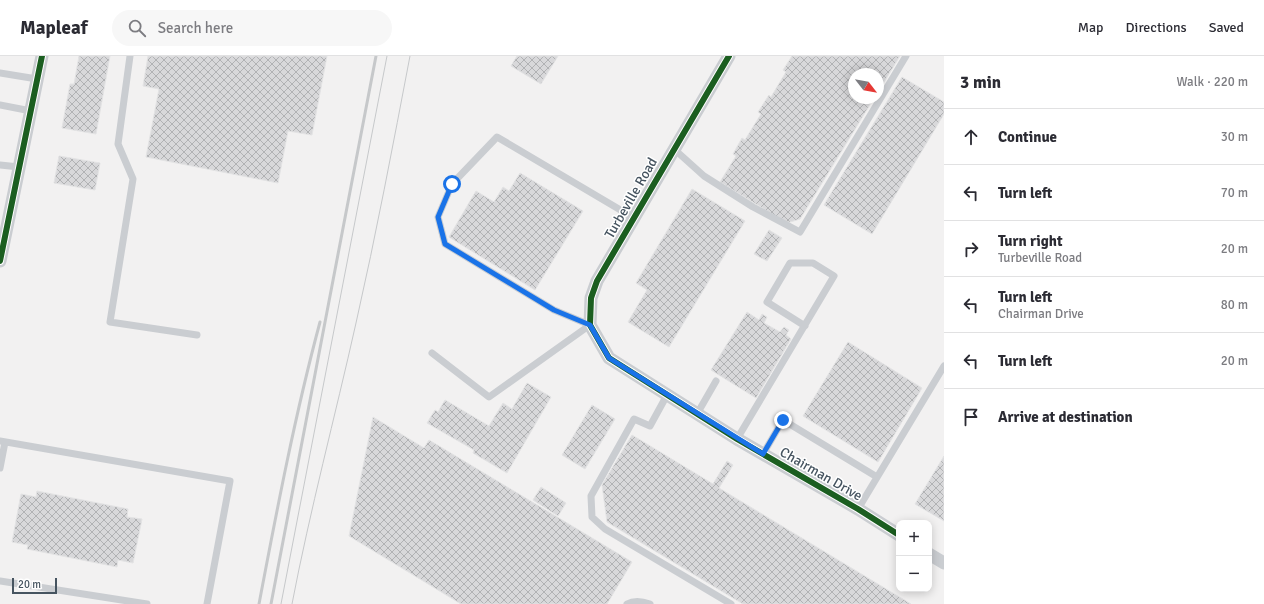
<!DOCTYPE html>
<meta charset="utf-8">
<style>
body{margin:0;font-family:Signika,sans-serif;background:#f7f7f7;color:#2b2b33}
.controls{position:absolute;right:12px;bottom:12px;display:grid;overflow:hidden;border-radius:8px;box-shadow:0 2px 10px #0003}
.controls button{width:36px;height:36px;display:grid;place-items:center;padding:0;border:0;border-bottom:1px solid #e1e1e2;background:#fff;color:#2b2b33;font:20px sans-serif}
.compass{position:absolute;left:848px;top:12px;width:36px;height:36px;border-radius:50%;background:#fff;box-shadow:0 2px 10px #0003;rotate:121deg}
.scale{position:absolute;left:12px;bottom:10px;width:45px;box-sizing:border-box;padding-left:4px;border:2px solid #465460;border-top:0;font-size:11px;line-height:14px;white-space:nowrap;color:#465460;-webkit-text-stroke:3px #fff;paint-order:stroke}
.stop{position:absolute;width:12px;height:12px;margin:-9px;border:3px solid #1a73e8;border-radius:50%;background:#fff}
.stop.end{background:#1a73e8;border-color:#fff;box-shadow:0 1px 4px #0008}
.list{margin:0;padding:0;list-style:none}
h2{display:flex;justify-content:space-between;align-items:center;height:52px;margin:0;padding:0 16px;font-size:17px}
h2 small{font-size:13px;font-weight:400;color:#7c7c81}
.list li{display:grid;grid-template-columns:26px 1fr auto;gap:12px;align-items:center;box-sizing:border-box;height:56px;padding:0 16px;border-top:1px solid #e1e1e2}
.list b{display:block;font-size:15px;white-space:nowrap}
.list p{margin:0;font-size:13px;white-space:nowrap;color:#7c7c81}
.list em{font-size:13px;font-style:normal;color:#7c7c81}
.icon{flex:none;width:22px;height:22px;fill:none;stroke:currentColor;stroke-width:2;stroke-linecap:round;stroke-linejoin:round}
.map{position:relative;flex:none;width:944px;height:548px;overflow:hidden}
header{display:flex;align-items:center;gap:24px;box-sizing:border-box;height:56px;padding:0 20px;background:#fff;border-bottom:1px solid #e1e1e2}
header strong{font-size:19px}
nav{display:flex;gap:22px;margin-inline-start:auto;font-size:14px}
.search{width:280px;height:36px;background:#f7f7f7;display:flex;align-items:center;gap:10px;box-sizing:border-box;padding:0 14px;border-radius:22px;color:#7c7c81;font-size:15px}
main{display:flex}
aside{flex:1;background:#fff}
.map>svg:first-child{display:block}
.building{fill:url(#building-cross-hatch);stroke:#e3e3e4}
.lines{fill:none;stroke-linecap:round;stroke-linejoin:round}
.service{stroke:#cacdd1;stroke-width:7}
.minor{stroke:#cacdd1;stroke-width:13}
.tram{stroke:#c6c8ca;stroke-width:1}
.rail{stroke:#c6c8ca;stroke-width:3}
.cycleway-casing{stroke:#fff;stroke-width:8}
.cycleway{stroke:#1b5e20;stroke-width:6}
.route{stroke:#1a73e8;stroke-width:5}
.labels{text-anchor:middle;dominant-baseline:central;stroke-width:3;stroke-linejoin:round;paint-order:stroke}
.street-label{font-size:14px;fill:#465460;stroke:#fff}
</style>
<header>
<strong>Mapleaf</strong>
<div class="search"><svg class="icon" aria-label="search" viewBox="0 0 24 24"><circle cx="10" cy="10" r="6"/><path d="M15 15l6 6"/></svg>Search here</div>
<nav><a>Map</a><a>Directions</a><a>Saved</a></nav>
</header>
<main>
<div class="map">
<svg width="944" height="548" viewBox="0 0 944 548">
<defs>
<pattern id="building-cross-hatch" width="8" height="8" patternUnits="userSpaceOnUse"><rect width="8" height="8" fill="#d8d8da"/><path d="M0 0l8 8M0 8l8-8" fill="none" stroke="#b1b2b4"/></pattern>
</defs>
<rect width="100%" height="100%" fill="#f2f1f1"/>
<path class="building" d="M79,0H110L96,78L62,72L70,28H74Z
M148,0H327L312,79L288,75L278,127L146,101L159,33L143,30Z
M517,0H558L541,28L511,10Z
M792,0H900L878,36V18H854V42H874L800,163L787,167L720,126L736,100L733,98L742,82L745,84L761,58L758,56L769,39L771,41L786,16L783,14Z
M902,21L944,46V58L872,178L824,149Z
M59,100L100,107L95,134L54,127Z
M520,117L583,155L535,234L449,181L476,135L494,146L503,131L509,135Z
M692,133L745,165L669,291L628,266L647,234L636,227Z
M769,174L782,182L767,205L754,198Z
M747,256L759,264L762,258L767,261L764,267L780,276L784,271L789,274L786,279L791,283L756,342L711,314Z
M848,286L922,332L878,406L803,360Z
M527,327L551,341L507,417L473,397L474,394L427,367L435,354L438,356L445,344L489,370L503,347L512,353Z
M592,349L615,363L585,413L562,399Z
M373,361L424,392L429,384L632,506L607,548H461L349,480Z
M632,379L713,428L727,405L733,409L719,432L911,548H743L607,466L602,429Z
M944,400V465L915,448Z
M541,431L566,447L558,460L533,444Z
M37,435L128,453L127,461L142,463L133,507L118,504L117,511L27,493L28,489L12,486L21,438L36,441Z"/>
<g class="lines">
<path class="service" d="M130,0L118,88L133,123L110,266L197,279
M0,17L37,23
M0,49L31,55
M674,93L704,120L753,151L800,176L906,0
M0,109L19,111
M590,269L554,254L445,188L438,161L452,128L497,81L634,162
M432,297L489,341L590,269
M667,339L650,370L634,363L591,440L592,461L605,473L731,548
M697,358L716,325
M737,383L834,220L813,207H790L767,246L805,270
M0,385L230,425L207,548
M763,398L783,364L877,421
M0,412L5,386
M858,453L944,310
M0,525L147,548
M627,548C634,544 642,545 650,548"/>
<path class="minor" d="M729,0L597,225L591,242L590,269L609,302L737,383L858,453L899,479
M0,205L42,0
M929,498L944,507"/>
<path class="tram" d="M281,548L387,0
M292,548C310,454 335,361 356,267C376,179 393,89 410,0"/>
<path class="rail" d="M259,548C277,453 295,359 320,266
M271,548L376,0"/>
<defs>
<path id="cycleway" d="M729,0L597,225L591,242L590,269L609,302L737,383L858,453L899,479
M0,205L42,0"/>
</defs>
<use href="#cycleway" class="cycleway-casing"/>
<use href="#cycleway" class="cycleway"/>
</g>
<g class="lines">
<path class="route" d="M452,128L438,161L445,188L554,254L590,269L609,302L763,398L783,364"/>
</g>
<g class="labels">
<g class="street-label">
<text transform="translate(631 142) rotate(-60)">Turbeville Road</text>
<text transform="translate(821 418) rotate(30)">Chairman Drive</text>
</g>
</g>
</svg>
<div class="controls">
<button>+</button>
<button>−</button>
</div>
<svg class="compass" viewBox="-18 -18 36 36"><path d="M0-13l5 13h-10z" fill="#e53935"/><path d="M0 13l5-13h-10z" fill="#7c7c81"/></svg>
<div class="scale">20 m</div>
<div class="stop" style="left:452px;top:128px"></div>
<div class="stop end" style="left:783px;top:364px"></div>
</div>
<aside>
<h2>3 min<small>Walk · 220 m</small></h2>
<ul class="list">
<li><svg class="icon" aria-label="ahead" viewBox="0 0 24 24"><path d="M12 20V5M6 11l6-6 6 6"/></svg><div><b>Continue</b></div><em>30 m</em></li>
<li><svg class="icon" aria-label="left" viewBox="0 0 24 24"><path d="M17 20v-9H6M10 6l-5 5 5 5"/></svg><div><b>Turn left</b></div><em>70 m</em></li>
<li><svg class="icon" aria-label="right" viewBox="0 0 24 24"><path d="M7 20v-9h11M14 6l5 5-5 5"/></svg><div><b>Turn right</b><p>Turbeville Road</p></div><em>20 m</em></li>
<li><svg class="icon" aria-label="left" viewBox="0 0 24 24"><path d="M17 20v-9H6M10 6l-5 5 5 5"/></svg><div><b>Turn left</b><p>Chairman Drive</p></div><em>80 m</em></li>
<li><svg class="icon" aria-label="left" viewBox="0 0 24 24"><path d="M17 20v-9H6M10 6l-5 5 5 5"/></svg><div><b>Turn left</b></div><em>20 m</em></li>
<li><svg class="icon" aria-label="arrive" viewBox="0 0 24 24"><path d="M6 21V4h12l-3 4 3 4H6"/></svg><div><b>Arrive at destination</b></div></li>
</ul>
</aside>
</main>
